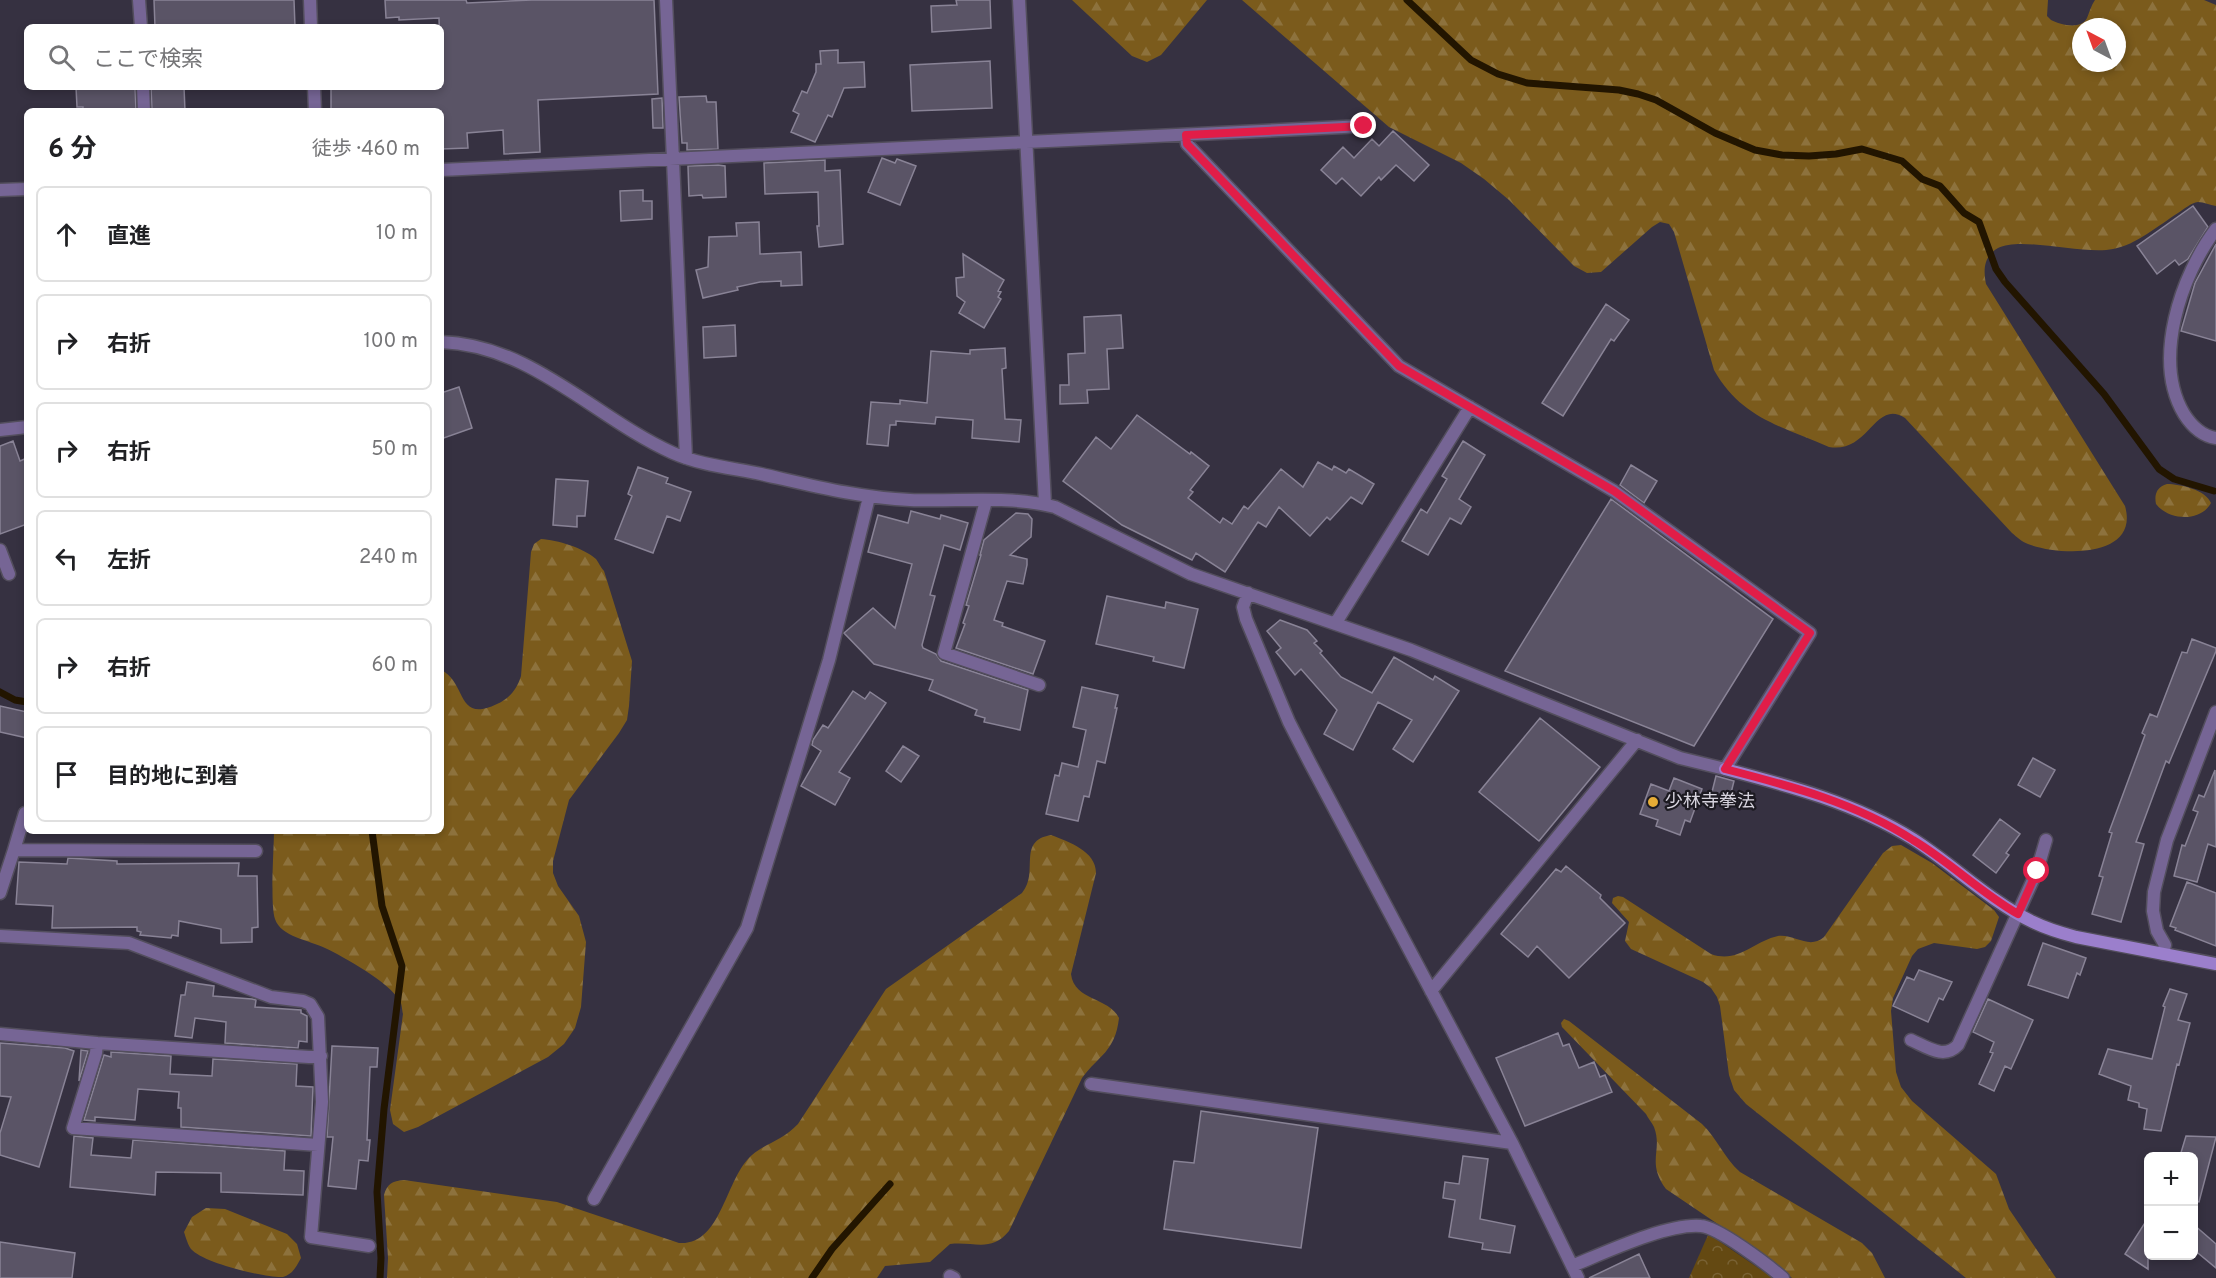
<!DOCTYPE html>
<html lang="ja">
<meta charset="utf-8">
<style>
body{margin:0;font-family:Overpass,"Noto Sans JP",sans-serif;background:#f6f6f6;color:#202124}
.controls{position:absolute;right:18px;bottom:18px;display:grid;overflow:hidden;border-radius:9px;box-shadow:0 3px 9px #0003}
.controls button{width:54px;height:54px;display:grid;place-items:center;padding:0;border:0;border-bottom:2px solid #e0e0e0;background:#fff;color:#202124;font:30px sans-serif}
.compass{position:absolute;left:2072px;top:18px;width:54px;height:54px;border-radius:50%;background:#fff;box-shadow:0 3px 9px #0003;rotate:319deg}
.stop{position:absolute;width:18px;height:18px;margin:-14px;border:4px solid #e11d48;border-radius:50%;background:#fff}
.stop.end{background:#e11d48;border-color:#fff;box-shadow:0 2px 6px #0008}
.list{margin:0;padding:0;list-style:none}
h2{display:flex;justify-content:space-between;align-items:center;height:78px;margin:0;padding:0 24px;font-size:26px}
h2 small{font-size:20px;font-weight:400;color:#757577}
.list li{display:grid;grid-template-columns:39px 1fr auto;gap:18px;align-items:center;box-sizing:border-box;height:96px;margin:0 12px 12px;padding:0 12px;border:2px solid #e0e0e0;border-radius:9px}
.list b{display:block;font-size:22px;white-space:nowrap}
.list em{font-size:20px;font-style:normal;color:#757577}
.icon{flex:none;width:33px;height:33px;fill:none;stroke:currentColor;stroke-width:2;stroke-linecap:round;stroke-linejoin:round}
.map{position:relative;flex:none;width:2216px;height:1278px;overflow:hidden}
.search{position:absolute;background:#fff;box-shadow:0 3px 9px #0003;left:24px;top:24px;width:420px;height:66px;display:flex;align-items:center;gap:15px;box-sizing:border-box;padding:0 21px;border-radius:9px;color:#757577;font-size:22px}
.panel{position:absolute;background:#fff;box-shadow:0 3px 9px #0003;left:24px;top:108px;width:420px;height:726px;border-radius:9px}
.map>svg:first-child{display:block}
.forest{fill:url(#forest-firs);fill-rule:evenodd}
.park{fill:url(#park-crowns)}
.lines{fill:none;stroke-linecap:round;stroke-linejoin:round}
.stream{stroke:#221500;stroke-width:7}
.building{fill:#5a5466;stroke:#898396;stroke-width:1.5}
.street-casing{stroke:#534e5d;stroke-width:15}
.secondary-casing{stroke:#534e5d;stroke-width:15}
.street{stroke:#766595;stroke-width:12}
.secondary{stroke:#9b7fcc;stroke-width:12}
.route{stroke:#e11d48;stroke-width:8}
.poi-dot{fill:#e6ac36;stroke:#1c1a21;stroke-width:2}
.labels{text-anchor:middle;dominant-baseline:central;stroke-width:4.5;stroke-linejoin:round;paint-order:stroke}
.poi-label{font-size:18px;fill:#d6d3dd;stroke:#1c1a21;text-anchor:start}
</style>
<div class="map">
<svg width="2216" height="1278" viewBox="0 0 2216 1278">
<defs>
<pattern id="forest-firs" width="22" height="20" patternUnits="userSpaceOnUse" patternTransform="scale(1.5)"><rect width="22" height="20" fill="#7b5b1c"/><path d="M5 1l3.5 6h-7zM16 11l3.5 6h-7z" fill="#8d723d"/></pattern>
<pattern id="park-crowns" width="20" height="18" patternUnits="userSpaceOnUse" patternTransform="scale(1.5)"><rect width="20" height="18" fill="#644912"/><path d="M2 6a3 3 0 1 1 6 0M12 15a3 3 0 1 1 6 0" fill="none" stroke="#796234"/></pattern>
</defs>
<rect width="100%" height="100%" fill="#363141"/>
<path class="forest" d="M1072,0H1207L1161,55L1147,62L1132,56Z
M1242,0H2048L2047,16L2051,20C2061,25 2081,30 2087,18C2090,11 2091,6 2095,0H2204L2216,5V206C2210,205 2204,202 2198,202C2191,203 2184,209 2178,213C2159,225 2136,245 2113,249C2083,255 2021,236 1998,248C1984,256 1983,269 1986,284L2125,506C2140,559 2059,556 2028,544C2022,542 2017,537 2012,533L1905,418C1875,398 1869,454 1829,447C1781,426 1741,418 1714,370L1674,232L1669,224L1660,222L1652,227L1601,272L1587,273L1574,266L1509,200L1484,179L1461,163L1389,127ZM2081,27H2117V63H2081Z
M2167,484C2180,484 2206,490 2211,503C2200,523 2168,520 2156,504C2154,494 2157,487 2167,484Z
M541,539C557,540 584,548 596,559C599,563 601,568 604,571L632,661L629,706L627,720L619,733L569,800L553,861V873L558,886L579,916L586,942L581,1007L575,1028L564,1044L548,1057L418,1127L404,1132L393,1124L390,1110L403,1014C402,1010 402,1004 400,1001C389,982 344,957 325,948C309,940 281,937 275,919C270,904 274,849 274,831H441V670C467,682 456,724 497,704C510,698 517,689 521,676L531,552L534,544Z
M1051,835C1069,842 1096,851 1096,873L1071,974C1074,1001 1109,997 1119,1018C1115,1052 1099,1055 1082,1078L1009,1231C991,1253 974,1241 950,1244L930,1262L885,1266L877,1278H387L388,1258L384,1195C387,1184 392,1181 404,1180L557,1202L679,1243C722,1246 725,1178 752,1155C768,1142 783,1140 798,1124L886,989L1022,893C1040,872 1016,841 1051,835Z
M1901,845L1932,863L1994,910L1999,917L1991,941L1985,947L1977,949L1934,943L1918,949L1912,956L1893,998L1891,1011L1896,1072L1901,1087L1912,1101L1996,1174L2009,1209L2056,1278H1966L1746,1104L1734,1090L1729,1075L1720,1006L1717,997L1711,988L1703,982L1631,949L1625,941L1629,922L1612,903L1613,898L1618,896L1623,897L1711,954C1738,964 1754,941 1778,936C1795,934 1809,950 1824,937L1883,853L1892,846Z
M1564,1019L1569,1021L1702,1124C1717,1138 1724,1158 1740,1172L1862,1243L1872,1253L1885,1278H1792L1771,1260L1666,1189C1646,1162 1663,1151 1654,1127C1652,1123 1648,1118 1646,1114L1562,1027L1561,1023Z
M206,1208L225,1209L287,1234L297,1244L301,1258C296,1267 293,1274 283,1277C265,1278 203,1263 191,1249C188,1245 186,1238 184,1232L192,1217Z"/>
<path class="park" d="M1708,1235L1713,1237L1773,1278H1689Z"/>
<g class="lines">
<path class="stream" d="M1407,0L1471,60L1498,74L1527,83L1619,90L1638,94L1656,100L1715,133L1755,150L1782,155L1809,156L1836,154L1862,149L1902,161L1922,179L1940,186L1964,213L1979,222L1996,269L2005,282L2104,394L2159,469L2174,479L2214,491
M0,692L15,700L27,702
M372,831L382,906L402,966L384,1109L377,1192L381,1258L380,1278
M812,1278L832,1249L890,1184"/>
</g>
<path class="building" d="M154,0H294L295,27H155Z
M385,0H466L467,3L532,0H654L658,94L538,100L540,152L504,154L503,130L467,133L468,148L441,149V111H331V87H441L439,18L399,20V17L386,18Z
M956,0H990L991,28L932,32L931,6L957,5Z
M838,50V63L864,62L865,87L844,88L832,117L828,115L815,142L791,132L799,114L793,111L802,91L807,93L816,72V64H821L820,51Z
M990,61L992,108L912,111L910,65Z
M76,87H135L136,111H83V107H77Z
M151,87H184L185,111H152Z
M706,96L707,102H716L718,149L687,150V143H682L679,97Z
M662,98L663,128H653L652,99Z
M1393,131L1429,165L1414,181L1396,165L1381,180L1379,177L1361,196L1342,178L1336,184L1321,170L1343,147L1354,158L1372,139L1379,146Z
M882,158L895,163L897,159L916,166L900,205L868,192Z
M825,160V171L840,170L843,244L819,247L817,226H819L818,192L765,194L764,163Z
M718,165L725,166L726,197L703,198L702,195L689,196L688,166Z
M643,190V201H652V219L621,221L620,191Z
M2193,206L2208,227L2188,259L2179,265L2175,260L2157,274L2137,246Z
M759,222L760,254L801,252L802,285L781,286V281L760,282L737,287L738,290L703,298L696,270L708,267L709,237L737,236L736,223Z
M2216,244V341L2181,331L2195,283Z
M963,254L1004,280L998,291L1001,292L998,297L1001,299L984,328L959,313L965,302L957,296L956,278L964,277Z
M1606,304L1629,320L1614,341L1611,339L1563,416L1542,403Z
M1121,315L1123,348L1107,349L1109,389L1087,390L1088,403L1060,404V385H1069L1068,354L1085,353L1084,317Z
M735,325L736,356L704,358L703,327Z
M1005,348L1006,368L1002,369L1005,419L1021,420L1019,442L972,438L973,420L936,417L935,424L896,421V425H890L888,446L867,444L871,402L900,404V400L927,403L931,351L970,354V350Z
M459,387L472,428L441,439V393Z
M1137,415L1190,454L1191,452L1209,466L1190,490L1193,492L1188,498L1220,523L1223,518L1232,524L1244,506L1248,509L1281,469L1303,487L1318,462L1332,470L1334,466L1346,473L1349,469L1374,484L1362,504L1351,497L1330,520L1327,517L1310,536L1279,507L1266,527L1258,522L1225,572L1196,553L1192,560L1122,525L1063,481L1096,437L1111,449Z
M13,441L20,461L27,458V524L0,534V446Z
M1463,441L1485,455L1459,499L1471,507L1461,524L1450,518L1428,555L1402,541L1421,509L1427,513L1447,479L1442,476Z
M1631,465L1657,481L1644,503L1620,485Z
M638,467L668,478L666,483L691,492L680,521L667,516L653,553L615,539L632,496L628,494Z
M556,479L588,481L585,516H577V527L553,525Z
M1611,499L1773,619L1694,746L1505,671Z
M911,511L940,519L941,515L968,523L960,550L944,545L930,595L935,596L922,645L923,648L936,654L941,661L1028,690L1020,730L984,722L985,718L975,715L977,710L929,690L933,680L874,664L844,633L873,608L895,628L912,564L868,552L878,515L908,523Z
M1016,513L1028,514L1032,519L1031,537L1010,555L1027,559V565L1023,584L1007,581L994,620L1003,623L1002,626L1045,641L1033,674L956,648L965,624L963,623L969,606L966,605L981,555H980L984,540Z
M1107,596L1165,608L1166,602L1198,609L1184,668L1153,661L1154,657L1096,644Z
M1280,620L1307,630L1317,641L1314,643L1322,651L1320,653L1341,677L1372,693L1394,657L1433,680L1435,676L1459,691L1413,762L1393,749L1412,720L1378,702L1353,750L1324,734L1337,710L1301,669L1295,675L1276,652L1281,648L1267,631Z
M2192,639L2216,648V651L2169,763L2166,761L2136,842L2144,844L2121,922L2092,914L2103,877L2099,876L2112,833L2109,832L2145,735L2142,733L2150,714L2157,717L2182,652L2187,653Z
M1082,687L1118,695L1115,708H1117L1105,763L1097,761L1089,797L1084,796L1078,821L1046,814L1055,775L1059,776L1062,763L1078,767L1086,730L1073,727Z
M853,691L865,699L870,692L886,703L839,772L850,778L835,805L801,786L821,751L812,745L813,740L823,725L828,728Z
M0,706L27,712V738L0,732Z
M1540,718L1600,767L1539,841L1479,792Z
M903,746L919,756L901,782L886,771Z
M2033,758L2055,770L2040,797L2018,785Z
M2215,770L2216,847L2208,844L2197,882L2174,876L2182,845L2185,846L2198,812L2193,810L2199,795L2204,797Z
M1716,776L1734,781L1729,801L1711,796Z
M1674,778L1702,789L1690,822L1685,820L1680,835L1656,826L1658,820L1640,814L1651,784L1669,791Z
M2000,819L2020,834L2006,853L2009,855L1996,873L1973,855Z
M68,858L117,861V864L239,863L238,876H257L258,927L252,928V942L221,943V929L179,921L178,936L172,935L171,938L140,935L141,932L137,931V927L52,928L53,906L16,904L19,862L67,864Z
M1566,866L1601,895L1600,898L1625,923L1569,978L1537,946L1528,957L1501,934L1556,869L1561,872Z
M2187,882L2216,893V946L2175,930L2176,928L2170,926Z
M2043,943L2086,958L2080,975L2077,973L2068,998L2028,985Z
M1919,970L1952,982L1943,1000L1939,998L1928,1022L1893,1006L1907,977L1914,980Z
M187,982L214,986L213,996L252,999L256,1000L255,1007L301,1010V1013L307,1016V1042L299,1041L298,1048L225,1043L226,1022L195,1018L192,1038L175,1036L181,995H185Z
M2170,989L2187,994L2178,1020L2190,1023L2179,1065L2177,1064L2161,1131L2144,1129L2147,1109L2139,1107V1103L2128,1100L2131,1086L2099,1074L2108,1049L2152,1059L2165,1007L2163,1006Z
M1988,999L2033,1020L2011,1069L2005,1066L1994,1091L1979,1084L1993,1053L1990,1052L1994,1042L1973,1032Z
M1558,1033L1563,1046L1569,1044L1579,1068L1594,1062L1600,1077L1605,1075L1612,1092L1525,1126L1496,1058Z
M0,1043L65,1048L74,1051L39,1167L0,1155V1133L11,1097L0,1096Z
M332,1046L378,1048L377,1067H370L367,1140H370L368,1161L359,1160L356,1189L328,1186L333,1137H327Z
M81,1050L88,1051L79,1081Z
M111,1052L171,1056L170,1074L212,1076L213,1059L297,1064L296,1086L313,1087L311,1136L181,1127V1108H178L179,1092L138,1089L135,1120L95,1117V1121L84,1120L104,1055L111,1057Z
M1201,1111L1318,1128L1301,1248L1164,1229L1174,1161L1194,1163Z
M74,1136L93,1138L91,1155L131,1158L133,1140L285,1151L284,1170L304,1171L303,1195L221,1192V1173L156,1172L155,1195L70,1187Z
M2186,1136L2216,1137L2199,1202L2193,1201V1156H2180Z
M1463,1156L1488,1159L1480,1219L1515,1226L1510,1253L1482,1249L1483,1243L1449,1237L1455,1200L1443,1198L1445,1182L1459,1184Z
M2148,1218V1269L2125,1254Z
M2193,1224L2216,1244V1268L2193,1249Z
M0,1242L75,1253L72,1278H0Z
M1639,1254L1650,1278H1589Z"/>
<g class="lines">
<defs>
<path id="street" d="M139,0L141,27
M310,0L311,27
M666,0L686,458
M1019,0L1045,504
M143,87L144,111
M314,87L315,111
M441,170L1364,126
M0,190L27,189
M2216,229C2181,275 2152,360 2184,414C2191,425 2202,436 2216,438
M441,342C532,345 595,418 673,453C700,465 732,468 761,474C810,485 859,498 910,500C958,502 1008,495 1055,507L1191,574L1411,650L1680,758L1725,769L1810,633L1614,491L1399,366L1187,144L1186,135
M0,430L27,427
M986,501L944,653L1039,685
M0,550L9,574
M1248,593L1243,607L1246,619L1289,722L1309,761L1512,1143L1578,1278
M1335,624L1470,407
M14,850L25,813
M0,893L14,850L256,851
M0,936L129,943L271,997L303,1001L310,1004L318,1017L322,1102L311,1237L369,1246
M2163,954L2165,945L2157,931L2153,911L2154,892L2167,840L2216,712
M1431,991L1637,740
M0,1034L97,1043L309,1057L321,1056
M1911,1040C1927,1047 1944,1060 1958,1045L2037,871L2046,840
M97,1043L96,1053L73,1128L318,1145
M1091,1084L1512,1143
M594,1199L747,928L829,660L869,497
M1572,1266C1604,1253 1667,1223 1701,1226C1718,1227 1768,1265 1783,1278
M950,1276L954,1278"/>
<path id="secondary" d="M1725,769C1790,786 1855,803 1913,839C1954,865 1989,901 2033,922C2047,929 2061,933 2076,937L2216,964"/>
</defs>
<use href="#street" class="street-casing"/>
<use href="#secondary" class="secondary-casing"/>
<use href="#street" class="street"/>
<use href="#secondary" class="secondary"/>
</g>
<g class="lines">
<path class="route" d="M1364,126L1186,135L1187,144L1399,366L1614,491L1810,633L1725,769C1791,786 1856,803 1913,840C1950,862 1981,893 2018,914L2037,871"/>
</g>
<circle class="poi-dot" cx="1653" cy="802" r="6"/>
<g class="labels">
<g class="poi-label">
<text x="1665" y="802">少林寺拳法</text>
</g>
</g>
</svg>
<div class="controls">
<button>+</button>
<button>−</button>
</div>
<svg class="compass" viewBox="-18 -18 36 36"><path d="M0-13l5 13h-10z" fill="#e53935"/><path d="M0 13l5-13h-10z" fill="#757577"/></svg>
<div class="stop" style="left:2037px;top:871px"></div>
<div class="stop end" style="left:1364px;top:126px"></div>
<div class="search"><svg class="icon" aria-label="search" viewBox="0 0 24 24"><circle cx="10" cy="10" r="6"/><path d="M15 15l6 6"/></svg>ここで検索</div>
<section class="panel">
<h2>6 分<small>徒歩 · 460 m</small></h2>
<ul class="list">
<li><svg class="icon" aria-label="ahead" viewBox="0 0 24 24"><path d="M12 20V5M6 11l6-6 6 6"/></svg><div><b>直進</b></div><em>10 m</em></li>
<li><svg class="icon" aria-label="right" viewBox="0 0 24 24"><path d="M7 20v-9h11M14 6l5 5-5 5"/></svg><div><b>右折</b></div><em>100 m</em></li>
<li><svg class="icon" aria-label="right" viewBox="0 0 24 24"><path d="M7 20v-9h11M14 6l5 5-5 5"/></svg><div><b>右折</b></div><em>50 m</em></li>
<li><svg class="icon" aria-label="left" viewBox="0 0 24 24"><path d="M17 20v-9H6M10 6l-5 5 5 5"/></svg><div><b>左折</b></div><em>240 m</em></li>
<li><svg class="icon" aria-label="right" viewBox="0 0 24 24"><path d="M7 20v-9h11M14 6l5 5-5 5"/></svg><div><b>右折</b></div><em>60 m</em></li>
<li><svg class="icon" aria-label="arrive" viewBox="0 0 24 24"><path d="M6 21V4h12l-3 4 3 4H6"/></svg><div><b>目的地に到着</b></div></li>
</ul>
</section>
</div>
